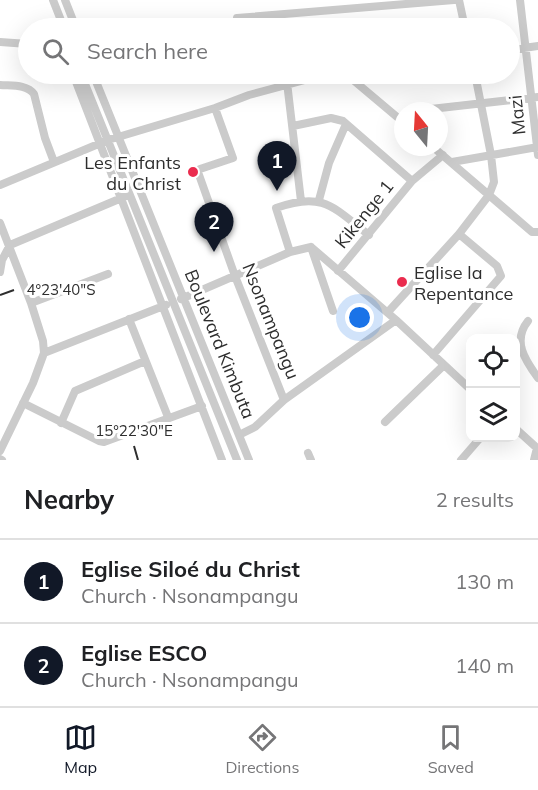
<!DOCTYPE html>
<meta charset="utf-8">
<style>
body{margin:0;font-family:Mulish,sans-serif;background:#f6f6f6;color:#202124}
.controls{position:absolute;right:18px;bottom:18px;display:grid;overflow:hidden;border-radius:12px;box-shadow:0 6px 24px #0002}
.controls button{width:54px;height:54px;display:grid;place-items:center;padding:0;border:0;border-bottom:2px solid #e0e0e0;background:#fff;color:#202124;font:30px sans-serif}
.compass{position:absolute;left:394px;top:102px;width:54px;height:54px;border-radius:50%;background:#fff;box-shadow:0 6px 24px #0002;rotate:342deg}
.you{position:absolute;left:360px;top:318px;width:21px;height:21px;margin:-15px;border:4px solid #fff;border-radius:50%;background:#1a73e8;box-shadow:0 0 0 9px #1a73e833}
.badge{display:grid;place-items:center;width:39px;height:39px;border-radius:50%;background:#111827;color:#fff;font-size:20px;font-weight:700}
.pin{position:absolute;translate:-50% -50px;filter:drop-shadow(0 2px 3px #0008)}
.pin::after{content:'';position:absolute;top:32px;width:21px;height:18px;background:inherit;clip-path:polygon(0 0,100% 0,50% 100%)}
.list{margin:0;padding:0;list-style:none}
h2{display:flex;justify-content:space-between;align-items:center;height:78px;margin:0;padding:0 24px;font-size:26px}
h2 small{font-size:20px;font-weight:400;color:#757577}
.list li{display:grid;grid-template-columns:39px 1fr auto;gap:18px;align-items:center;box-sizing:border-box;height:84px;padding:0 24px;border-top:2px solid #e0e0e0}
.list b{display:block;font-size:22px;white-space:nowrap}
.list p{margin:0;font-size:20px;white-space:nowrap;color:#757577}
.list em{font-size:20px;font-style:normal;color:#757577}
.icon{flex:none;width:33px;height:33px;fill:none;stroke:currentColor;stroke-width:2;stroke-linecap:round;stroke-linejoin:round}
.map{position:relative;flex:none;width:538px;height:460px;overflow:hidden}
.search{position:absolute;background:#fff;box-shadow:0 6px 24px #0002;left:18px;right:18px;top:18px;height:66px;display:flex;align-items:center;gap:15px;box-sizing:border-box;padding:0 21px;border-radius:33px;color:#757577;font-size:22px}
.sheet{height:246px;background:#fff}
nav{display:flex;justify-content:space-around;align-items:center;box-sizing:border-box;height:84px;border-top:2px solid #e0e0e0;background:#fff;font-size:16px;color:#757577}
nav a{display:grid;justify-items:center;gap:3px}
nav .on{color:#111827}
.map>svg:first-child{display:block}
.lines{fill:none;stroke-linecap:round;stroke-linejoin:round}
.minor{stroke:#cbcbcb;stroke-width:8}
.ticks{fill:none;stroke:#2e2e2e;stroke-width:2}
.poi-dot{fill:#ea2c4e;stroke:#fff;stroke-width:2}
.labels{text-anchor:middle;dominant-baseline:central;stroke-width:6;stroke-linejoin:round;paint-order:stroke}
.street-label{font-size:18px;fill:#2e2e2e;stroke:#fff}
.poi-label{font-size:18px;fill:#2e2e2e;stroke:#fff;text-anchor:end}
.ticks-label{font-size:15px;text-anchor:middle;fill:#2e2e2e;stroke:#fff;stroke-width:6;stroke-linejoin:round;paint-order:stroke}
</style>
<div class="map">
<svg width="538" height="460" viewBox="0 0 538 460">
<rect width="100%" height="100%" fill="#fff"/>
<g class="lines">
<path class="minor" d="M53,0L64,28
M65,0L76,28
M459,0L465,28
M520,0L538,155
M237,18L454,0
M287,28V15
M0,42L28,44
M510,50L538,46
M73,74L222,460
M81,74L237,460
M93,74L249,460
M286,74L301,201
M346,74L403,122
M0,85C11,86 27,84 34,94L45,138L54,162
M215,108L233,158L200,169L198,172L235,276L284,400
M413,111L538,97
M293,126L331,118L343,121L412,181
M433,147L532,232H538
M452,162L538,147
M0,185L108,140L215,108L249,95L316,77L339,74
M319,200L329,163L346,124
M0,223L31,303L43,341L44,353L33,383L0,451
M311,247L396,320L470,389
M311,247L333,311
M290,252L276,208C323,191 333,207 369,235
M338,271L412,181L443,155
M0,272L2,260L10,245L124,197
M181,299L290,252L311,247
M31,303L108,274
M388,312L459,234L489,195L494,182L491,155L475,74
M129,319L168,417
M528,321C512,341 525,360 538,378
M44,353L166,305
M433,355L501,276L497,266L459,234
M23,403L99,441L104,442L202,406
M385,422L444,365
M61,423L75,391L145,361
M516,429L538,449
M239,435L255,427L284,400L396,320
M308,453L311,460
M0,459L2,460
M461,460L481,437
M534,460L537,448"/>
</g>
<path class="ticks" d="M0,295L14,290M134,446L138,460"/>
<g class="poi-dot">
<circle cx="193" cy="172" r="6"/>
<circle cx="402" cy="282" r="6"/>
</g>
<g class="labels">
<g class="street-label">
<text transform="translate(517 115) rotate(-96)">Mazi</text>
<text transform="translate(364 214) rotate(-51)">Kikenge 1</text>
<text transform="translate(271 321) rotate(68)">Nsonampangu</text>
<text transform="translate(220 344) rotate(68)">Boulevard Kimbuta</text>
</g>
<g class="poi-label">
<text x="181" y="162">Les Enfants<tspan x="181" dy="21">du Christ</tspan></text>
<text x="414" y="272" text-anchor="start">Eglise la<tspan x="414" dy="21">Repentance</tspan></text>
</g>
</g>
<g class="ticks-label">
<text x="61" y="295">4°23'40"S</text>
<text x="134" y="436">15°22'30"E</text>
</g>
</svg>
<div class="controls">
<button><svg class="icon" aria-label="locate" viewBox="0 0 24 24"><circle cx="12" cy="12" r="6"/><path d="M12 2v4M12 18v4M2 12h4M18 12h4"/></svg></button>
<button><svg class="icon" aria-label="layers" viewBox="0 0 24 24"><path d="M12 4l9 5-9 5-9-5zM3 14l9 5 9-5"/></svg></button>
</div>
<svg class="compass" viewBox="-18 -18 36 36"><path d="M0-13l5 13h-10z" fill="#e53935"/><path d="M0 13l5-13h-10z" fill="#757577"/></svg>
<div class="you"></div>
<div class="pin badge" style="left:277px;top:191px">1</div>
<div class="pin badge" style="left:214px;top:252px">2</div>
<div class="search"><svg class="icon" aria-label="search" viewBox="0 0 24 24"><circle cx="10" cy="10" r="6"/><path d="M15 15l6 6"/></svg>Search here</div>
</div>
<section class="sheet">
<h2>Nearby<small>2 results</small></h2>
<ul class="list">
<li><span class="badge">1</span><div><b>Eglise Siloé du Christ</b><p>Church · Nsonampangu</p></div><em>130 m</em></li>
<li><span class="badge">2</span><div><b>Eglise ESCO</b><p>Church · Nsonampangu</p></div><em>140 m</em></li>
</ul>
</section>
<nav>
<a class="on"><svg class="icon" aria-label="map" viewBox="0 0 24 24"><path d="M3 6l6-2 6 2 6-2v14l-6 2-6-2-6 2zM9 4v14M15 6v14"/></svg>Map</a>
<a><svg class="icon" aria-label="directions" viewBox="0 0 24 24"><path d="M12 3l9 9-9 9-9-9zM9 14v-3h6M13 9l2 2-2 2"/></svg>Directions</a>
<a><svg class="icon" aria-label="saved" viewBox="0 0 24 24"><path d="M7 4h10v16l-5-4-5 4z"/></svg>Saved</a>
</nav>
